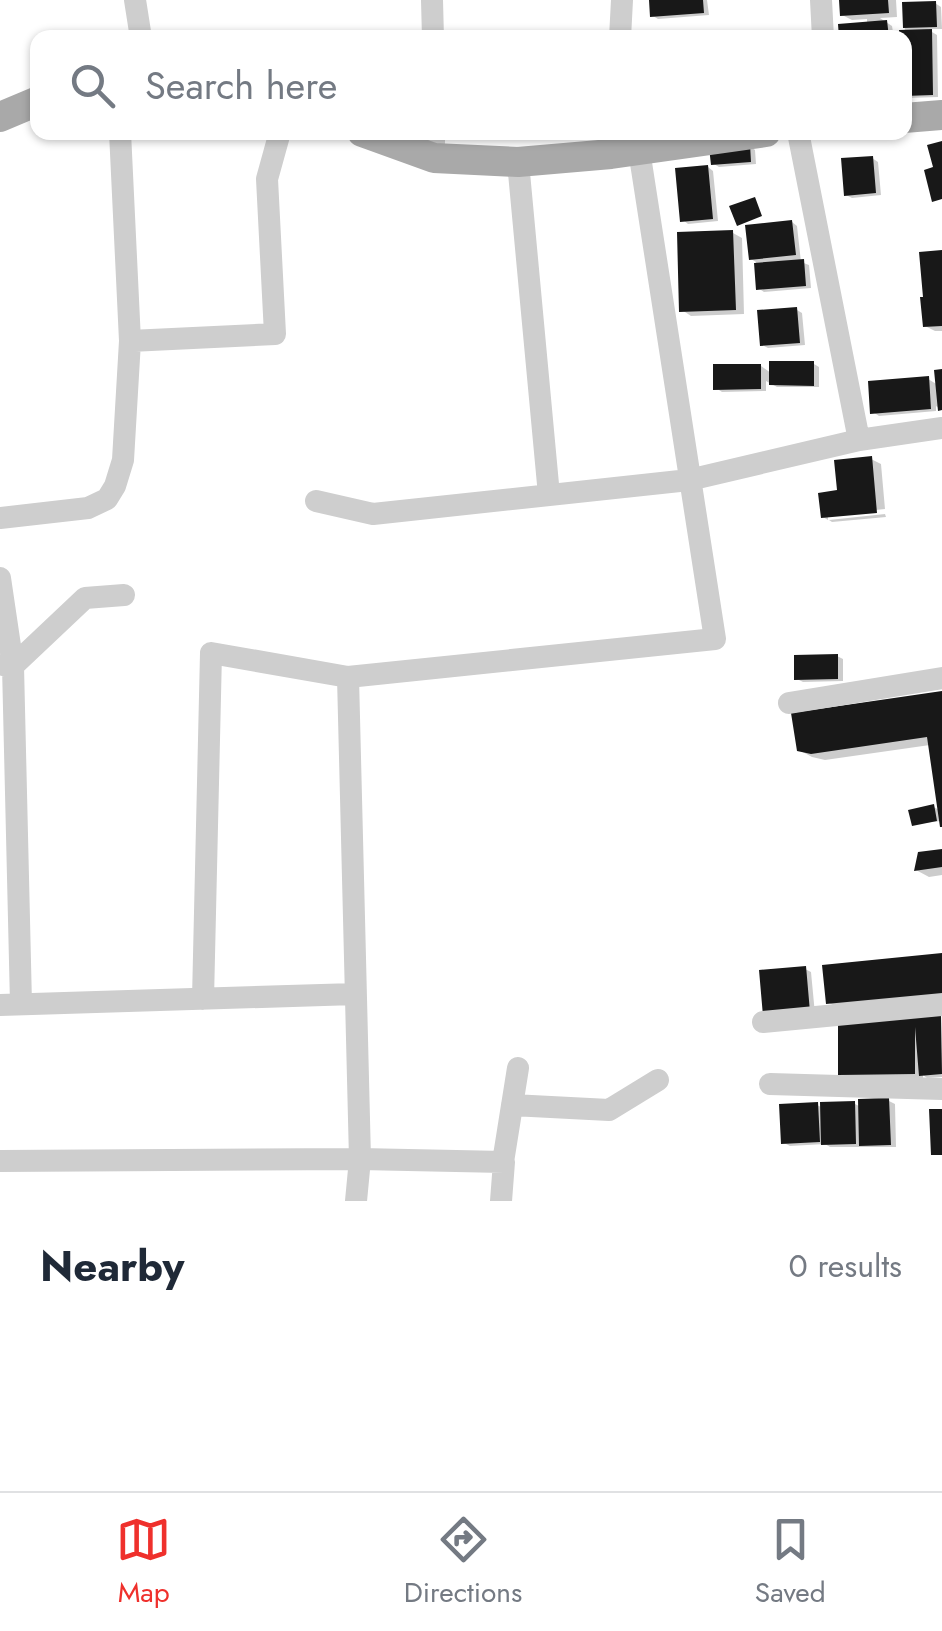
<!DOCTYPE html>
<style>
body{margin:0;font-family:Jost,sans-serif;background:#f6f6f7;color:#1f2937}
.list{margin:0;padding:0;list-style:none}
h2{display:flex;justify-content:space-between;align-items:center;height:130px;margin:0;padding:0 40px;font-size:42px}
h2 small{font-size:32px;font-weight:400;color:#747a83}
.icon{flex:none;width:55px;height:55px;fill:none;stroke:currentColor;stroke-width:2;stroke-linecap:round;stroke-linejoin:round}
.map{position:relative;flex:none;width:942px;height:1201px;overflow:hidden}
.search{position:absolute;background:#fff;box-shadow:0 2px 8px #0004;left:30px;right:30px;top:30px;height:110px;display:flex;align-items:center;gap:25px;box-sizing:border-box;padding:0 35px;border-radius:20px;color:#747a83;font-size:38px}
.sheet{height:290px;background:#fff}
nav{display:flex;justify-content:space-around;align-items:center;box-sizing:border-box;height:140px;border-top:2px solid #e0e1e3;background:#fff;font-size:28px;color:#747a83}
nav a{display:grid;justify-items:center;gap:5px}
nav .on{color:#ef302c}
.map>svg:first-child{display:block}
.shadow{fill:#0003}
.building{fill:#181818}
.lines{fill:none;stroke-linecap:round;stroke-linejoin:round}
.minor{stroke:#cecece;stroke-width:22}
.major{stroke:#a9a9a9;stroke-width:30}
</style>
<div class="map">
<svg width="942" height="1201" viewBox="0 0 942 1201">
<rect width="100%" height="100%" fill="#fff"/>
<path class="shadow" d="M652,0H707L709,15L658,19L653,16Z
M841,0H896L897,17L880,18L892,26L894,38H842L867,24V19L852,20L842,15Z
M935,3L941,7L942,29H927L937,35L938,97L909,98L904,95L905,4Z
M750,146L755,150L756,164L719,167L714,164Z
M872,158L878,162L881,195L852,198L846,195Z
M708,167L713,171L718,221L688,224L683,220Z
M792,222L797,226L801,262L809,265L811,288L764,292L758,288L756,262L751,259Z
M733,233L742,238L744,314L691,316L682,310Z
M942,253V331H935L925,326Z
M797,310L802,313L805,345L768,348L762,345Z
M814,364L819,367V387H777L766,381V391L722,392L716,388L761,366L771,373Z
M942,372V410L936,406V411L879,416L873,412L928,379L938,385Z
M871,459L881,464L885,509L828,515V520L823,517L840,493Z
M885,514L886,517L832,522L829,520Z
M837,656L843,659V681L803,682L797,679Z
M942,694V825L941,821L914,824L933,807L940,810L930,745L825,760L812,757L799,750Z
M942,851V875L929,877L916,870Z
M942,956V1000L841,1010L828,1002Z
M805,969L811,972L815,1014L762,972Z
M940,1017L942,1077L927,1078L923,1075V1078L850,1079L841,1074L840,1022Z
M889,1101L895,1104L896,1147H830L825,1144L790,1146L784,1143L817,1105L823,1108L855,1104L861,1107Z"/>
<path class="building" d="M649,0H703L704,13L650,17Z
M839,0H888L889,13L840,16Z
M936,1L937,27L903,28L902,2Z
M887,20L889,38H839L838,24Z
M932,29L933,95L904,96V38H899V30Z
M942,141V199L932,202L924,170L933,167L927,145Z
M750,144L751,162L711,165L709,147Z
M873,156L876,193L844,196L841,158Z
M708,165L713,219L680,222L675,168Z
M755,197L762,216L737,226L729,206Z
M792,220L796,255L749,260L745,225Z
M733,230L736,310L679,312L677,232Z
M942,250V326L923,327L920,297H923L919,252Z
M804,259L806,286L756,290L754,263Z
M797,307L800,343L760,346L757,310Z
M769,361H814V386L769,385Z
M713,364H761V389L713,390Z
M942,369V410L938,411L934,370Z
M929,376L931,409L870,414L868,381Z
M872,456L877,513L821,518L818,493L837,490L834,460Z
M838,654V679L794,680V655Z
M942,691V827H940L927,737L811,754L797,751L791,713Z
M934,804L937,821L912,826L908,810Z
M942,849V867L914,871L918,852Z
M942,953V993L826,1004L822,965Z
M806,966L810,1012L763,1016L759,970Z
M941,1014L942,1074L919,1076L915,1027V1074L838,1075V1019Z
M889,1098L891,1145L859,1146L858,1099Z
M855,1101L856,1144L821,1145L820,1102Z
M818,1102L820,1142L781,1144L779,1104Z
M929,1109H942V1155H931Z"/>
<g class="lines">
<path class="minor" d="M135,0L141,38
M432,0L433,38
M821,0L823,38
M620,38L622,0
M434,132V158
M798,132L859,440
M518,162L549,495
M130,341L275,334L267,179L280,132
M316,501L373,514L689,480L859,440L942,428
M0,518L88,508L107,499L115,486L123,460L130,341L120,132
M0,578L13,666L21,1004
M3,665L13,666L85,598L124,595
M789,703L942,678
M203,999L211,653L348,677
M0,1005L355,994
M763,1022L942,1005
M770,1084L942,1089
M512,1105L609,1110L658,1080
M0,1161L360,1159L356,1201
M503,1162L518,1068
M501,1201L504,1162L360,1159L348,677L715,639L639,150L630,132"/>
<path class="major" d="M0,117L38,101
M904,118L942,115
M362,132L434,158L518,162L611,154L766,132"/>
</g>
</svg>
<div class="search"><svg class="icon" aria-label="search" viewBox="0 0 24 24"><circle cx="10" cy="10" r="6"/><path d="M15 15l6 6"/></svg>Search here</div>
</div>
<section class="sheet">
<h2>Nearby<small>0 results</small></h2>
<ul class="list">
</ul>
</section>
<nav>
<a class="on"><svg class="icon" aria-label="map" viewBox="0 0 24 24"><path d="M3 6l6-2 6 2 6-2v14l-6 2-6-2-6 2zM9 4v14M15 6v14"/></svg>Map</a>
<a><svg class="icon" aria-label="directions" viewBox="0 0 24 24"><path d="M12 3l9 9-9 9-9-9zM9 14v-3h6M13 9l2 2-2 2"/></svg>Directions</a>
<a><svg class="icon" aria-label="saved" viewBox="0 0 24 24"><path d="M7 4h10v16l-5-4-5 4z"/></svg>Saved</a>
</nav>
